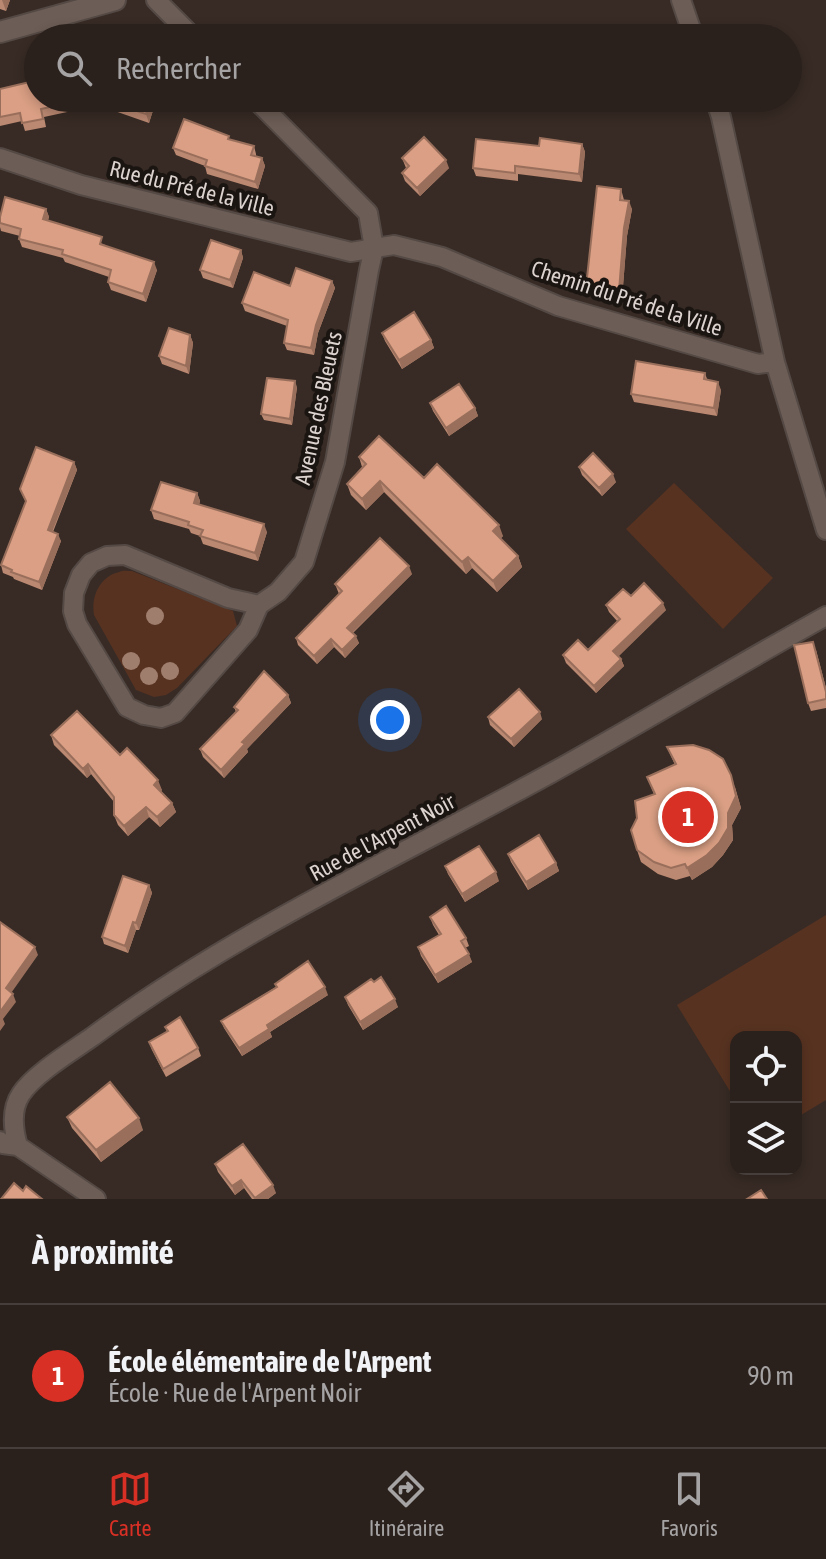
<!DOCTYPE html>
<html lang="fr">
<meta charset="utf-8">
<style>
body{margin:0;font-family:"Asap Condensed",sans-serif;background:#362d29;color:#f1f3f6}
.controls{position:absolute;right:24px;bottom:24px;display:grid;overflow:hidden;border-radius:16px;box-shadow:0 4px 12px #0003}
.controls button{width:72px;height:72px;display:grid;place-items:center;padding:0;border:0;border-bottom:2px solid #463e3b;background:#2a201c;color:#f1f3f6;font:40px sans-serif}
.you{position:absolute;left:390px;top:720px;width:28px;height:28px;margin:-20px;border:6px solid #fff;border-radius:50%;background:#1a73e8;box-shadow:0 0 0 12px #1a73e833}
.badge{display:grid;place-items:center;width:52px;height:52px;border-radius:50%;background:#d93025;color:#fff;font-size:26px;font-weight:700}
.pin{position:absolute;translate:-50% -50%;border:4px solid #fff;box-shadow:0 2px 8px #0006}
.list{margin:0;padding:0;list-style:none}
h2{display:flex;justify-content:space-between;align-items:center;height:104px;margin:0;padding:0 32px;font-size:34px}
h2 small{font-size:26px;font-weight:400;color:#a5a3a3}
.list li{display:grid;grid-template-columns:52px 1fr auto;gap:24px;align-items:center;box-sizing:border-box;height:144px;padding:0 32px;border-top:2px solid #463e3b}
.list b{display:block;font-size:30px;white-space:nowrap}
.list p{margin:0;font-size:26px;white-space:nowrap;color:#a5a3a3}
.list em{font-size:26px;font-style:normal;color:#a5a3a3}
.icon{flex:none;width:44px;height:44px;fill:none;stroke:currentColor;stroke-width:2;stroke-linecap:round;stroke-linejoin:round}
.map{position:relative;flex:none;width:826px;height:1199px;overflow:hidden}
.search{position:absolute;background:#2a201c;box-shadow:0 4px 12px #0003;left:24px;right:24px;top:24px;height:88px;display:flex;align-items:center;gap:20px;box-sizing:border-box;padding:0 28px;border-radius:44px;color:#a5a3a3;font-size:30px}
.sheet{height:248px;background:#2a201c}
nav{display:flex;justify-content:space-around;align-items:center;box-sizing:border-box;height:112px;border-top:2px solid #463e3b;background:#2a201c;font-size:22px;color:#a5a3a3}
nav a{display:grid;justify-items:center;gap:4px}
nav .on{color:#d93025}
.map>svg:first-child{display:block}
.green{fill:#573221}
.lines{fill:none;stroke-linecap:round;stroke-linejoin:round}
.minor-casing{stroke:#544944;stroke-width:22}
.tertiary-casing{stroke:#544944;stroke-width:24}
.minor{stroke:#6c5d56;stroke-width:18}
.tertiary{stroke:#6c5d56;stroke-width:20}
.tree{fill:#9f7e6e}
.wall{fill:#bb8972}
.shaded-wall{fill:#996f5c}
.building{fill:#da9f84;stroke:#996f5c;stroke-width:2}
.labels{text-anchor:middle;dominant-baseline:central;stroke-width:8;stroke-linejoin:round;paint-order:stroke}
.street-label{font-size:22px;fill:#dcd3cf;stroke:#1b1512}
</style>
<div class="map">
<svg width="826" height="1199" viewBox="0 0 826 1199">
<rect width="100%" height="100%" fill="#382b25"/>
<path class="green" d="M674,483L773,578L723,629L626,529Z
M132,571L233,611L237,626L177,688L166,695L154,697L136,690L94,615C91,597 99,577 119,572C123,570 128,571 132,571Z
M826,915V1100L796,1118V1037H736V1101L677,1005Z"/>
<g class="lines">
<defs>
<path id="minor" d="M156,0L194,38
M681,0L694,38
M254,98L368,213L374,248L369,270L335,462L304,562L278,592L259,605L248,630L175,713L161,718L144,715L127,707L77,624L73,611L74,593L81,575L91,563L107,556L125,555L228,598L259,605
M715,98L721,117L775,362L826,530
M0,158L81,185L351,252L394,245L442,257L558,306L758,364L775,362
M0,1141L3,1144L18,1146L96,1199
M18,1146C13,1129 11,1109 21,1094C34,1074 72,1051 92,1037C234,932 398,857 553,772C645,721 734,667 826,616"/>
<path id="tertiary" d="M0,32L115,0"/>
</defs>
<use href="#minor" class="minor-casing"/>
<use href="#tertiary" class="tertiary-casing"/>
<use href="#minor" class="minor"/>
<use href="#tertiary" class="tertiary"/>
</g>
<g class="tree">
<circle cx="155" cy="616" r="9"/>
<circle cx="131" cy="661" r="9"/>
<circle cx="170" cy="671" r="9"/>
<circle cx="149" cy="676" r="9"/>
</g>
<path class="wall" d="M0,0H10L6,11L0,9Z
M0,89L79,98L81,109L44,117L46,127L25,131L22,121L0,126Z
M107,98H157L149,123L109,109L106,101Z
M230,140L254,146L256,154V156L262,158L265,166L258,189L207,174L205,166L176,155L173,148Z
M582,144L585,152L582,182L518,174V181L476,176L473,168L539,146Z
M402,158L449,168L420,196L405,181L402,173L406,168Z
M621,189L624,200L632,209L627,236L622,299L589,295L586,287Z
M46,209L49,217L48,220L105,245V246L157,270L146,302L111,290L108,282L109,277L65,262L63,258L22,247L19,239L20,236L1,231L0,227V217Z
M241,250L243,258L233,288L203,278L200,270Z
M332,281L335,288L318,333L314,355L287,350L284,343L287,326L245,311L242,303L290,286Z
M382,333L431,340L434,348L402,369L385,341Z
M190,335L193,343L189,374L162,364L159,356Z
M705,373L707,379L721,390L717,416L634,402L631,394Z
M297,387L292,425L264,420L261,414Z
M430,403L475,408L478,416L449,436L433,411Z
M359,457L424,478L503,536L500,539L518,556L522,567L497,592L472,568L466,574L384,492L366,510L351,495L347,484L362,467Z
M74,462L77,470L53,532L61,541L42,590L14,579L13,577L3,573L1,565L26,502L20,489Z
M579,467L616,482L602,496L582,475Z
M197,493L200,501L199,505L267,532L258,561L203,544L200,536L191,533L189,529L154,519L151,510Z
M412,574L353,633L359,643L345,658L334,647L317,664L298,645L296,638L339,594L335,584Z
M631,596L666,610L618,656L621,659L624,666L596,693L566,663L563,655L588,650L617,621L609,612L606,605Z
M816,650L826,688V708L811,711L808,703Z
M288,695L291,703L247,749L248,752L224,778L203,757L200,749L236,712L234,707Z
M488,717L542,719L514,747L490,725Z
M51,735L120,755L162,790L161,791L172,803L176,812L160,827L149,817L128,836L118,825L114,815V802L91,774L87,778L54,745Z
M667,747L735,787L741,808L732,825L733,840L723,855L712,867L692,880L690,876L676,880L658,874L641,862L637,850V818L654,794L647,777L675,765Z
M508,854L556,863L559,871L528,890L511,862Z
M445,866L499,881L465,902L448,874Z
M149,885L152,893L139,930H136L128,953L104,944L102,937Z
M430,917L466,938L469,946L465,948L472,962L438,983L421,956L418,947L439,935L433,925Z
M374,982L398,1007L363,1030L348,1005L345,997Z
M275,984L328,995L270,1032L272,1037L242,1056L224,1028L221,1021L276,987Z
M165,1027L198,1048L201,1056L166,1077L152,1050L149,1042L167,1032Z
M67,1117L143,1130L101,1162L72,1128Z
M215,1164L276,1193L268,1199H252L244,1188L235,1195L218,1172Z"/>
<path class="shaded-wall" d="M2,0H10L6,11Z
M151,98H157L149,123L146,114Z
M582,144L585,152L582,182L579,174Z
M262,158L265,166L258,189L255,182Z
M446,160L449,168L420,196L417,188Z
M629,201L632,209L627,236L622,299L619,291L624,228Z
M46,209L49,217L46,227L43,219Z
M241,250L243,258L233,288L230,280Z
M154,262L157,270L146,302L143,294Z
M332,281L335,288L318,333L314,355L311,348L316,325Z
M190,335L193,343L189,374L186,366Z
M431,340L434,348L402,369L399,360Z
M295,381L297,387L292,425L290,419Z
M718,382L721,390L717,416L714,408Z
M475,408L478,416L449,436L446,428Z
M74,462L77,470L50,537L48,530Z
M613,474L616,482L602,496L599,488Z
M380,481L384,492L366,510L362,499Z
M197,493L200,501L197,511L194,503Z
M264,524L267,532L258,561L255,553Z
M499,525L503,536L497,542L493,531Z
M58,534L61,541L42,590L39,582Z
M518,556L522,567L497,592L493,581Z
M468,557L472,568L466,574L462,562Z
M409,566L412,574L350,635L347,628Z
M663,603L666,610L616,659L613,651Z
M356,636L359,643L345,658L342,650Z
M331,639L334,647L317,664L314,656Z
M621,659L624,666L596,693L594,686Z
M288,695L291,703L247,749L248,752L224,778L221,770L242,742Z
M540,712L542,719L514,747L511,739Z
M88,764L91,774L87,778L83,769Z
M731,775L741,808L732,825L733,840L723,855L712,867L692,880L687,868L728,813Z
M158,780L162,790L157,795L154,785Z
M172,803L176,812L160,827L157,817Z
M146,807L149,817L128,836L124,826Z
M556,863L559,871L528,890L526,882Z
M496,872L499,881L465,902L462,894Z
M149,885L152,893L139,930L136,923Z
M133,922L136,930L128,953L125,946Z
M35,947L38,955L9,996L6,988Z
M469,954L472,962L438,983L435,975Z
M325,987L328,995L270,1032L272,1037L242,1056L239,1048L267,1025Z
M13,994L16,1002L3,1019L5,1024L0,1031V1012Z
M395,999L398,1007L363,1030L360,1022Z
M139,1118L143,1130L101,1162L96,1150Z
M241,1180L244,1188L235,1195L232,1186Z
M273,1185L276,1193L268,1199H255Z"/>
<path class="building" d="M38,80V98H78V101L41,109L43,119L22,123L20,113L0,117V89Z
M107,98H151L146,114L106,101Z
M184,119L229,136L228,139L254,146L251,155L262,158L255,182L205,166L207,160L173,148Z
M424,137L446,160L417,188L402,173L409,166L402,158Z
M540,138L582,144L579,174L515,166V173L473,168L476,139L539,146Z
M597,186L621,189L620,200L629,201L624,228L619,291L586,287Z
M5,197L46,209L43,219L102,237L100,244L154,262L143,294L108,282L111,270L62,254L63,250L19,239L21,229L0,223V217Z
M211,240L241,250L230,280L200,270Z
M296,268L332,281L316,325L311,348L284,343L288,320L242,303L254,272L290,286Z
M414,312L431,340L399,360L382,333Z
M169,328L190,335L186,366L159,356Z
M636,361L705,373L704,379L718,382L714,408L631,394Z
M267,378L295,381L290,419L261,414Z
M459,384L475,408L446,428L430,403Z
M379,436L424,478L437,464L499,525L493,531L518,556L493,581L468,557L462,562L380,481L362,499L347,484L366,464L359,457Z
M36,447L74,462L48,530L58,534L39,582L11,572L12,570L1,565L26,501L20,489Z
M593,453L613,474L599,488L579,467Z
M161,482L197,493L194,503L264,524L255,553L200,536L203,530L188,525L189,522L151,510Z
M380,538L409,566L347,628L356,636L342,650L331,639L314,656L296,638L342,591L335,584Z
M644,583L663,603L613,651L621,659L594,686L563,655L578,640L588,650L620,619L606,605L623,589L631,596Z
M813,642L826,692V699L808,703L794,645Z
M264,671L288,695L242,742L245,744L221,770L200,749L238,710L234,707Z
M519,689L540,712L511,739L488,717Z
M77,711L120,755L127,748L158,780L154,785L172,803L157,817L146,807L124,826L114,815V797L88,764L83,769L51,735Z
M693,745L709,750L723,759L731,775L736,796L728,813V828L719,843L707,855L687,868L685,864L671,868L654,862L637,850L631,830L637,818L635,801L655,794L647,777L676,764L667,747Z
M539,835L556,863L526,882L508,854Z
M479,846L496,872L462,894L445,866Z
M123,876L149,885L136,923L133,922L125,946L102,937Z
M446,906L466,938L461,941L469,954L435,975L418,947L441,934L430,917Z
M0,922L35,947L6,988L13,994L0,1012Z
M308,961L325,987L267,1025L269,1029L239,1048L221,1021L277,987L275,984Z
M381,977L395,999L360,1022L345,997L371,979L374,982Z
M180,1017L198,1048L163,1069L149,1042L168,1031L165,1027Z
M110,1082L139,1118L96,1150L67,1117Z
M243,1144L273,1185L255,1198L241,1180L232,1186L215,1164Z
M14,1183L23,1191L26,1186L42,1199H1Z
M761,1190L767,1199H747Z"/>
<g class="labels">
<g class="street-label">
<text transform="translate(192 188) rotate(14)">Rue du Pré de la Ville</text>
<text transform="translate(627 298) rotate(18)">Chemin du Pré de la Ville</text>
<text transform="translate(318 408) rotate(-78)">Avenue des Bleuets</text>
<text transform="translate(382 837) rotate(-28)">Rue de l'Arpent Noir</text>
</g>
</g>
</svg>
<div class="controls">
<button><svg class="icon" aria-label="locate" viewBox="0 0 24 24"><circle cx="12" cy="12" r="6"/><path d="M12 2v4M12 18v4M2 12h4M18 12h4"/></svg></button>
<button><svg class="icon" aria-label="layers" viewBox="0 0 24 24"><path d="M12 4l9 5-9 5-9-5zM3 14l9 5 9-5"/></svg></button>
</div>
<div class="you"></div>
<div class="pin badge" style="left:688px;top:817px">1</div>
<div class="search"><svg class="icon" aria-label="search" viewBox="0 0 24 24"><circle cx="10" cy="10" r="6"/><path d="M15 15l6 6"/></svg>Rechercher</div>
</div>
<section class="sheet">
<h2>À proximité<small></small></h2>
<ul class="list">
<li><span class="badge">1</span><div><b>École élémentaire de l'Arpent</b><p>École · Rue de l'Arpent Noir</p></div><em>90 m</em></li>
</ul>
</section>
<nav>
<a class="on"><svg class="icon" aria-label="map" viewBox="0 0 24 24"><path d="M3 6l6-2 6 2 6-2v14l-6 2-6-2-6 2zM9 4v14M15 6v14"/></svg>Carte</a>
<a><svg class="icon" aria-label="directions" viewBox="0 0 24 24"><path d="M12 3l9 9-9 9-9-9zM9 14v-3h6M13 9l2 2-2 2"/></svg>Itinéraire</a>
<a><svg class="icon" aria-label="saved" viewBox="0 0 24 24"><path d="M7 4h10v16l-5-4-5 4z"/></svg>Favoris</a>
</nav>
